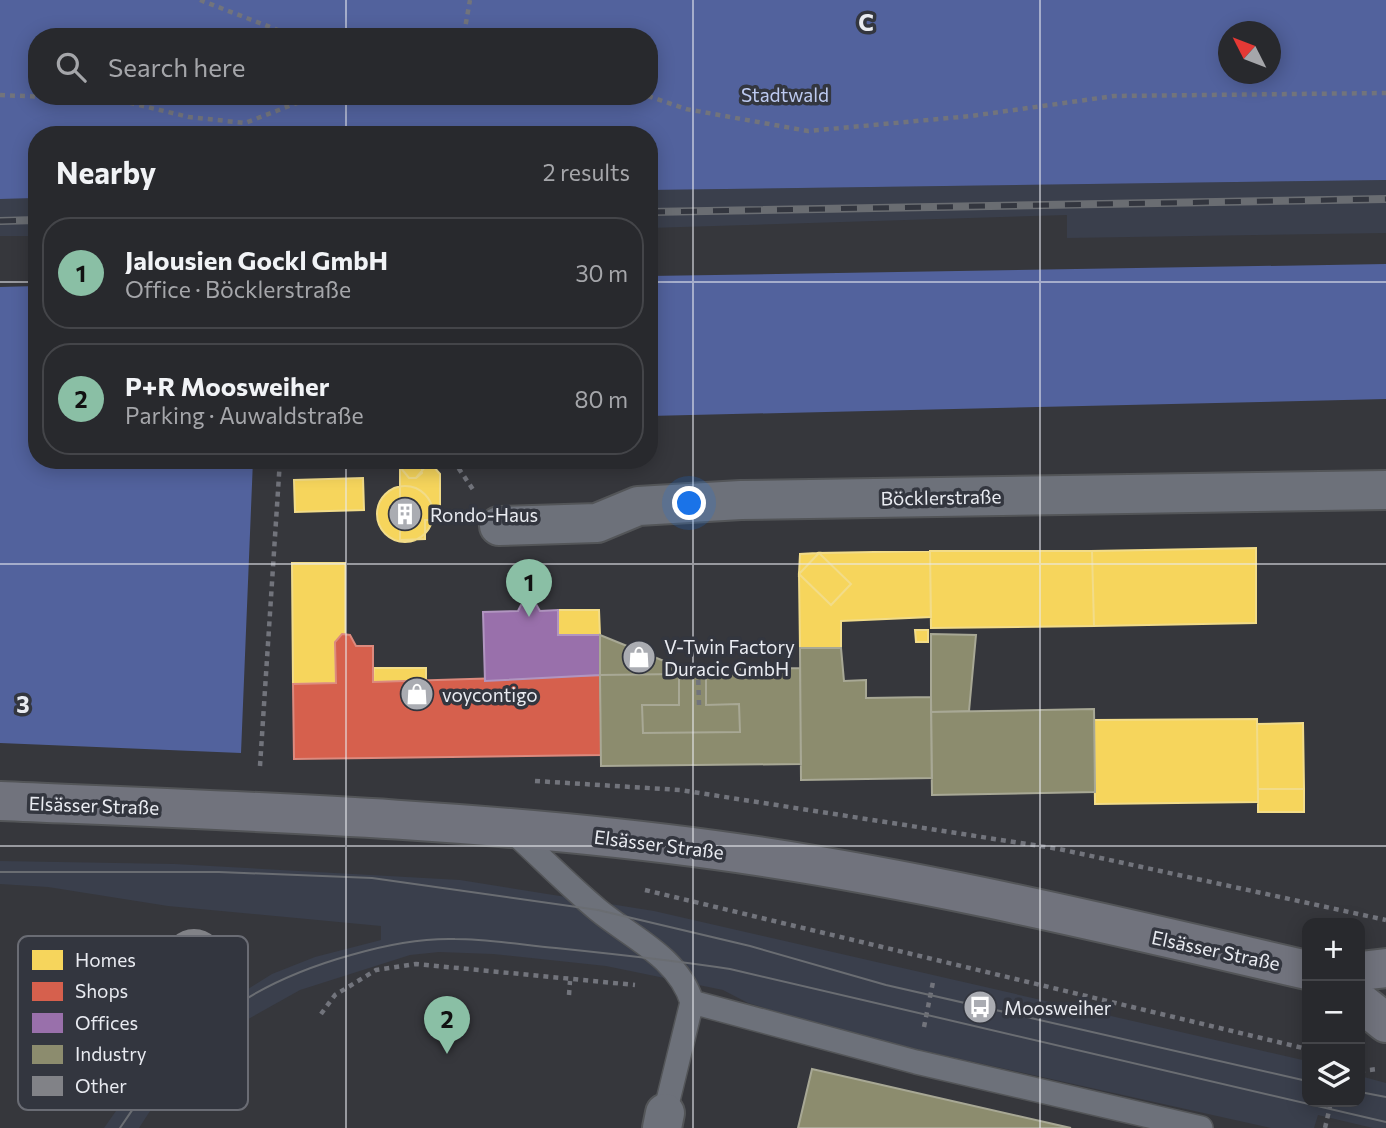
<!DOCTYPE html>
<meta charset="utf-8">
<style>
body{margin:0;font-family:Commissioner,sans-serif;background:#343539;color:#f1f3f6}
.controls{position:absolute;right:21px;bottom:21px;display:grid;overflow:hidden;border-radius:14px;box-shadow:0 4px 18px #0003}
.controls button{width:63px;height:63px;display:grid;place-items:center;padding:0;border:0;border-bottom:2px solid #444549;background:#28292d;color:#f1f3f6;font:35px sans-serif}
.compass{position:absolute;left:1218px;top:21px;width:63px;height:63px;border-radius:50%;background:#28292d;box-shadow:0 4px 18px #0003;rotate:312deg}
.you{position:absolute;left:690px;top:504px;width:24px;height:24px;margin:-18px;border:5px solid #fff;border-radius:50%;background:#1a73e8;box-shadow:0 0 0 10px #1a73e833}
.badge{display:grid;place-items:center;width:46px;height:46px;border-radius:50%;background:#8abfa5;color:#111;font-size:23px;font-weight:700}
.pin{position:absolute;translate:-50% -58px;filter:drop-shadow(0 2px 4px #0008)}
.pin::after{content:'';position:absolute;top:37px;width:24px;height:21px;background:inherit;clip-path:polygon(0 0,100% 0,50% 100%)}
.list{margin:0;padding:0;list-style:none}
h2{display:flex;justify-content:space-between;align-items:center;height:91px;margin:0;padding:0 28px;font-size:30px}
h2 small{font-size:23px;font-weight:400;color:#a5a6aa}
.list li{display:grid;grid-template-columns:46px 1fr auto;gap:21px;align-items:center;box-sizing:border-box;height:112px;margin:0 14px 14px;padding:0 14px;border:2px solid #444549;border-radius:28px}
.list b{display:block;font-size:26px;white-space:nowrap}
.list p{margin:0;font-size:23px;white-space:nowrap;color:#a5a6aa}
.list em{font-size:23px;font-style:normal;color:#a5a6aa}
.icon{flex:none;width:38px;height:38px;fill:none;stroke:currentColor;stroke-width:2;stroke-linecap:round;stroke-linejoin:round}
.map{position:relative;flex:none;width:1386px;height:1128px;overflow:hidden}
.search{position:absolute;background:#28292d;box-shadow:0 4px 18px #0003;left:28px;top:28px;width:630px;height:77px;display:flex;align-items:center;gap:18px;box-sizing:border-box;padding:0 24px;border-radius:28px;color:#a5a6aa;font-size:26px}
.panel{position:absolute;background:#28292d;box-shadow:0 4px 18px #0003;left:28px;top:126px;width:630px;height:343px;border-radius:28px}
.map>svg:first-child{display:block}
.built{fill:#3a3f4c}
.forest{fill:#52629d;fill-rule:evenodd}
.homes{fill:#f6d55c;stroke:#f2dc89;stroke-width:2}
.shops{fill:#d6604d;stroke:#dc8a7e;stroke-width:2}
.offices{fill:#9970ab;stroke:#b195c0;stroke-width:2}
.industry{fill:#8c8c6e;stroke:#a8a895;stroke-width:2}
.building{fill:#818287}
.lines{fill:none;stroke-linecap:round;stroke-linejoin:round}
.service-casing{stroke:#535558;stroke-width:26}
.minor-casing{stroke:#535558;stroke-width:42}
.secondary-casing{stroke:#535558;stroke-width:42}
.path{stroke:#72747c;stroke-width:4.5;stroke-dasharray:5 5;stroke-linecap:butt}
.service{stroke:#6d717a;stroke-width:23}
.minor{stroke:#6d717a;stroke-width:38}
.secondary{stroke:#71737d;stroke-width:38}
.tram{stroke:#6a6d72;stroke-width:2}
.rail-casing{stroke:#6a6d72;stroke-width:8}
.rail{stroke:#33363f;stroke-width:5;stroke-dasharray:16;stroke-linecap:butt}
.grid{fill:none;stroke:#e9ebf1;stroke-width:2;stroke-opacity:0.55}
.labels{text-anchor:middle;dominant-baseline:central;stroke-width:7;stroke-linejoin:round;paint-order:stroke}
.park-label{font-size:19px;fill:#bdcaf0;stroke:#33363f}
.street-label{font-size:19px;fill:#e9ebf1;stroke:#33363f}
.poi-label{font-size:19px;fill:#e9ebf1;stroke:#33363f;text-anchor:start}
.key{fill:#33363f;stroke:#6a6c74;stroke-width:2}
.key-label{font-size:19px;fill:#e9ebf1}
.grid-label{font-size:23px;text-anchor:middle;font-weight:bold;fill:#e9ebf1;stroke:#33363f;stroke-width:7;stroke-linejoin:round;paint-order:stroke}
</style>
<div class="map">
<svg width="1386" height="1128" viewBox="0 0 1386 1128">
<rect width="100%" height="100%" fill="#36373c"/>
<path class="built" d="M1386,180V233L1067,238V215L649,228V190Z
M37,198V236H0V199Z
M0,861L175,864L460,880L654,911L1307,1061V1102H1360V1076L1386,1083V1128H1373L1318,1115L1314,1128H1271L857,1036L748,1003L723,990L606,966L493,954L439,952L410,955L300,990L243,1022L193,1059L163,1091L139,1128H104L142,1074L186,1028L272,974L315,957L381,940V926L168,906L48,887L0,884Z"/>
<path class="forest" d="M0,0H1386V180L649,190V135H37V198L0,199ZM1228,32H1270V74H1228ZM37,37H649V96H37Z
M1386,264V399L649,416V276Z
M37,286V460H253L241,753L0,743V287Z"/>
<path class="homes" d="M402,460H422V473L416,478H409L400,467Z
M433,466L440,474V520H425V539L400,540V467L409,478H416L425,467Z
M363,478L364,510L295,512L294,480Z
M377 514a28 28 0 1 1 56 0a28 28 0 1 1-56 0Z
M1256,548V623L1094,626L1092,551Z
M930,551L931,617L841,621V648H800L799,574L831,605L851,584L819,553Z
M930,551H1092L1094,626L931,628Z
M819,553L851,584L831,605L799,574Z
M819,553L799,574L800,554Z
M292,563H345V633L335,642L336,683L293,684Z
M558,610H599L600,635H558Z
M915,630H928V642H916Z
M374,668H426V681L373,682Z
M1257,719L1258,802L1095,804L1094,720Z
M1303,723L1304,789H1258L1257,724Z
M1258,789H1304V812H1258Z"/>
<path class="shops" d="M342,634L350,635L356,646H373V682L600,675L602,755L294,759L293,684L336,683L335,642Z"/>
<path class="offices" d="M530,601L536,604L540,611L558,610V635H600V675L485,681L483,612L518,611L521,605Z"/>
<path class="industry" d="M931,634L976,635L969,711L931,712Z
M600,635L686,670H706V705L739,704L740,732L643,733L642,705H679V674L600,675Z
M800,648H841L844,681L866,680V698L931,697L932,778L801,780Z
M800,668L801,764L601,766L600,675L679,674V705H642L643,733L740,732L739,704L706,705V670Z
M1094,709L1095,792L932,795L931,712Z
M812,1069L1071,1128H798Z"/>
<path class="building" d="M164 959a30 30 0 1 1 60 0a30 30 0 1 1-60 0Z"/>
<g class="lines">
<defs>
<path id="service" d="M511,830C540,856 568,885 598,910C632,938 678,957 692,1002L665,1113
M692,1002L916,1062L1201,1128"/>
<path id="minor" d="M499,526L597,523L638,506L741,500L1386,490
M662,1128L665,1113"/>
<path id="secondary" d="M0,801C239,811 478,818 715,850C914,877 1112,925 1307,970
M1360,971L1386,968
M1360,1002L1386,1023"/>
</defs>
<use href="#service" class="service-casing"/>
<use href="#minor" class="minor-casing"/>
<use href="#secondary" class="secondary-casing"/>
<path class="path" d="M200,0L296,37
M464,34L470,0
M453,37L464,34L472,37
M0,95L118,100L189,117L245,123L315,96
M648,96L686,109L808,131L971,116L1114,96L1386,93
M453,460L474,491
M698,670L699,705
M260,766L280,460
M535,781L680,790L1059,849L1386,920
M645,890L1307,1049
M569,995L570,981
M321,1014L335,995L376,970L416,964L635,985
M924,1027L933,982
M1360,1071L1378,1069
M1325,1128L1331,1102"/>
<use href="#service" class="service"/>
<use href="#minor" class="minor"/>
<use href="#secondary" class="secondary"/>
<path class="tram" d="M0,872H219L372,878L598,910L750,946L886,985L1307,1081
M1360,1092L1386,1097
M120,1128C181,1035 243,985 351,955C385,945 419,938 455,939C489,939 523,945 556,948C614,954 672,960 730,969L1386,1122"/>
<defs>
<path id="rail" d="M649,212L1386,199
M0,221L37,220"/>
</defs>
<use href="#rail" class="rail-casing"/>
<use href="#rail" class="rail"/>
</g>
<path class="grid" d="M346,0V37M693,0V1128M1040,0V1128M346,96V135M0,282H37M649,282H1386M346,460V1128M0,564H1386M0,846H1386"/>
<defs>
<symbol id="building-disc" viewBox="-11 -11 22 22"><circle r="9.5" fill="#aaacb2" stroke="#33363f"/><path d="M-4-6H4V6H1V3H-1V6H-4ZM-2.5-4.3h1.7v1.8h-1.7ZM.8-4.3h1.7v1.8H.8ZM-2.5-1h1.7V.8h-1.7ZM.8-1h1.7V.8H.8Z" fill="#fff"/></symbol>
<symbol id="shop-disc" viewBox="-11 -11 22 22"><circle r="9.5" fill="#aaacb2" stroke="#33363f"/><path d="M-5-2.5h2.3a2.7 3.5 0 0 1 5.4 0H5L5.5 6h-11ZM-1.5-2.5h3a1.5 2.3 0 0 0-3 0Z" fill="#fff"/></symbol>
<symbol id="bus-disc" viewBox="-11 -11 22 22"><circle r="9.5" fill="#aaacb2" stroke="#33363f"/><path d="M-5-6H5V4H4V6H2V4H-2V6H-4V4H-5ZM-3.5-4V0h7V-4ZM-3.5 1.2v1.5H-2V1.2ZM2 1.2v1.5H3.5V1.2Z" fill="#fff"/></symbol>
</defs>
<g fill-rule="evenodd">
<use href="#building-disc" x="386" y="495" width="38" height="38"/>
<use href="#shop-disc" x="620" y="638" width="38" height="38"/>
<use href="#shop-disc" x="398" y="675" width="38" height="38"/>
<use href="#bus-disc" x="961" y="988" width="38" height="38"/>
</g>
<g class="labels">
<g class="park-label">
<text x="785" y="94">Stadtwald</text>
</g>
<g class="street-label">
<text transform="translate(941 497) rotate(-1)">Böcklerstraße</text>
<text transform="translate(94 805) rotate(2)">Elsässer Straße</text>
<text transform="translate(659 844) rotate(7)">Elsässer Straße</text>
<text transform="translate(1216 950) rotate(12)">Elsässer Straße</text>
</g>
<g class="poi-label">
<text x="430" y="514">Rondo-Haus</text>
<text x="664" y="646">V-Twin Factory<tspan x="664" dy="22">Duracic GmbH</tspan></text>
<text x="442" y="694">voycontigo</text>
<text x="1004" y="1007">Moosweiher</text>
</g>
</g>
<rect x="18" y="936" width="230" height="174" rx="10" class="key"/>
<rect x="32" y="950" width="31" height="20" fill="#f6d55c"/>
<rect x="32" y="982" width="31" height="19" fill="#d6604d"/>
<rect x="32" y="1013" width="31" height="20" fill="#9970ab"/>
<rect x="32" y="1045" width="31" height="19" fill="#8c8c6e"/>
<rect x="32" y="1076" width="31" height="20" fill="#818287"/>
<g class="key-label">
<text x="75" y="967">Homes</text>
<text x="75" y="998">Shops</text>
<text x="75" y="1030">Offices</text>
<text x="75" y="1061">Industry</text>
<text x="75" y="1093">Other</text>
</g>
<g class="grid-label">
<text x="866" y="31">C</text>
<text x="23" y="713">3</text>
</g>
</svg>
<div class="controls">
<button>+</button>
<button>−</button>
<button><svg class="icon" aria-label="layers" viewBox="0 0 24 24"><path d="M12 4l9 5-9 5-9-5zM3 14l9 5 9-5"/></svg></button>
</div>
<svg class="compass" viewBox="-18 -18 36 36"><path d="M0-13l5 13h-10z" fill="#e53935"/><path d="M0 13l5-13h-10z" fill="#a5a6aa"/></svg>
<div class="you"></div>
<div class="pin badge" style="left:529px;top:617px">1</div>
<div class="pin badge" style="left:447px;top:1054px">2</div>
<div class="search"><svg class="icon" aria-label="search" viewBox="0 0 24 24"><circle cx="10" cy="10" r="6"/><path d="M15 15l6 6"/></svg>Search here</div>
<section class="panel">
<h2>Nearby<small>2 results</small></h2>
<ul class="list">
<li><span class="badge">1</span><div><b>Jalousien Gockl GmbH</b><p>Office · Böcklerstraße</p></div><em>30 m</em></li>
<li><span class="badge">2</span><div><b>P+R Moosweiher</b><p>Parking · Auwaldstraße</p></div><em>80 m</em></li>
</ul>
</section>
</div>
